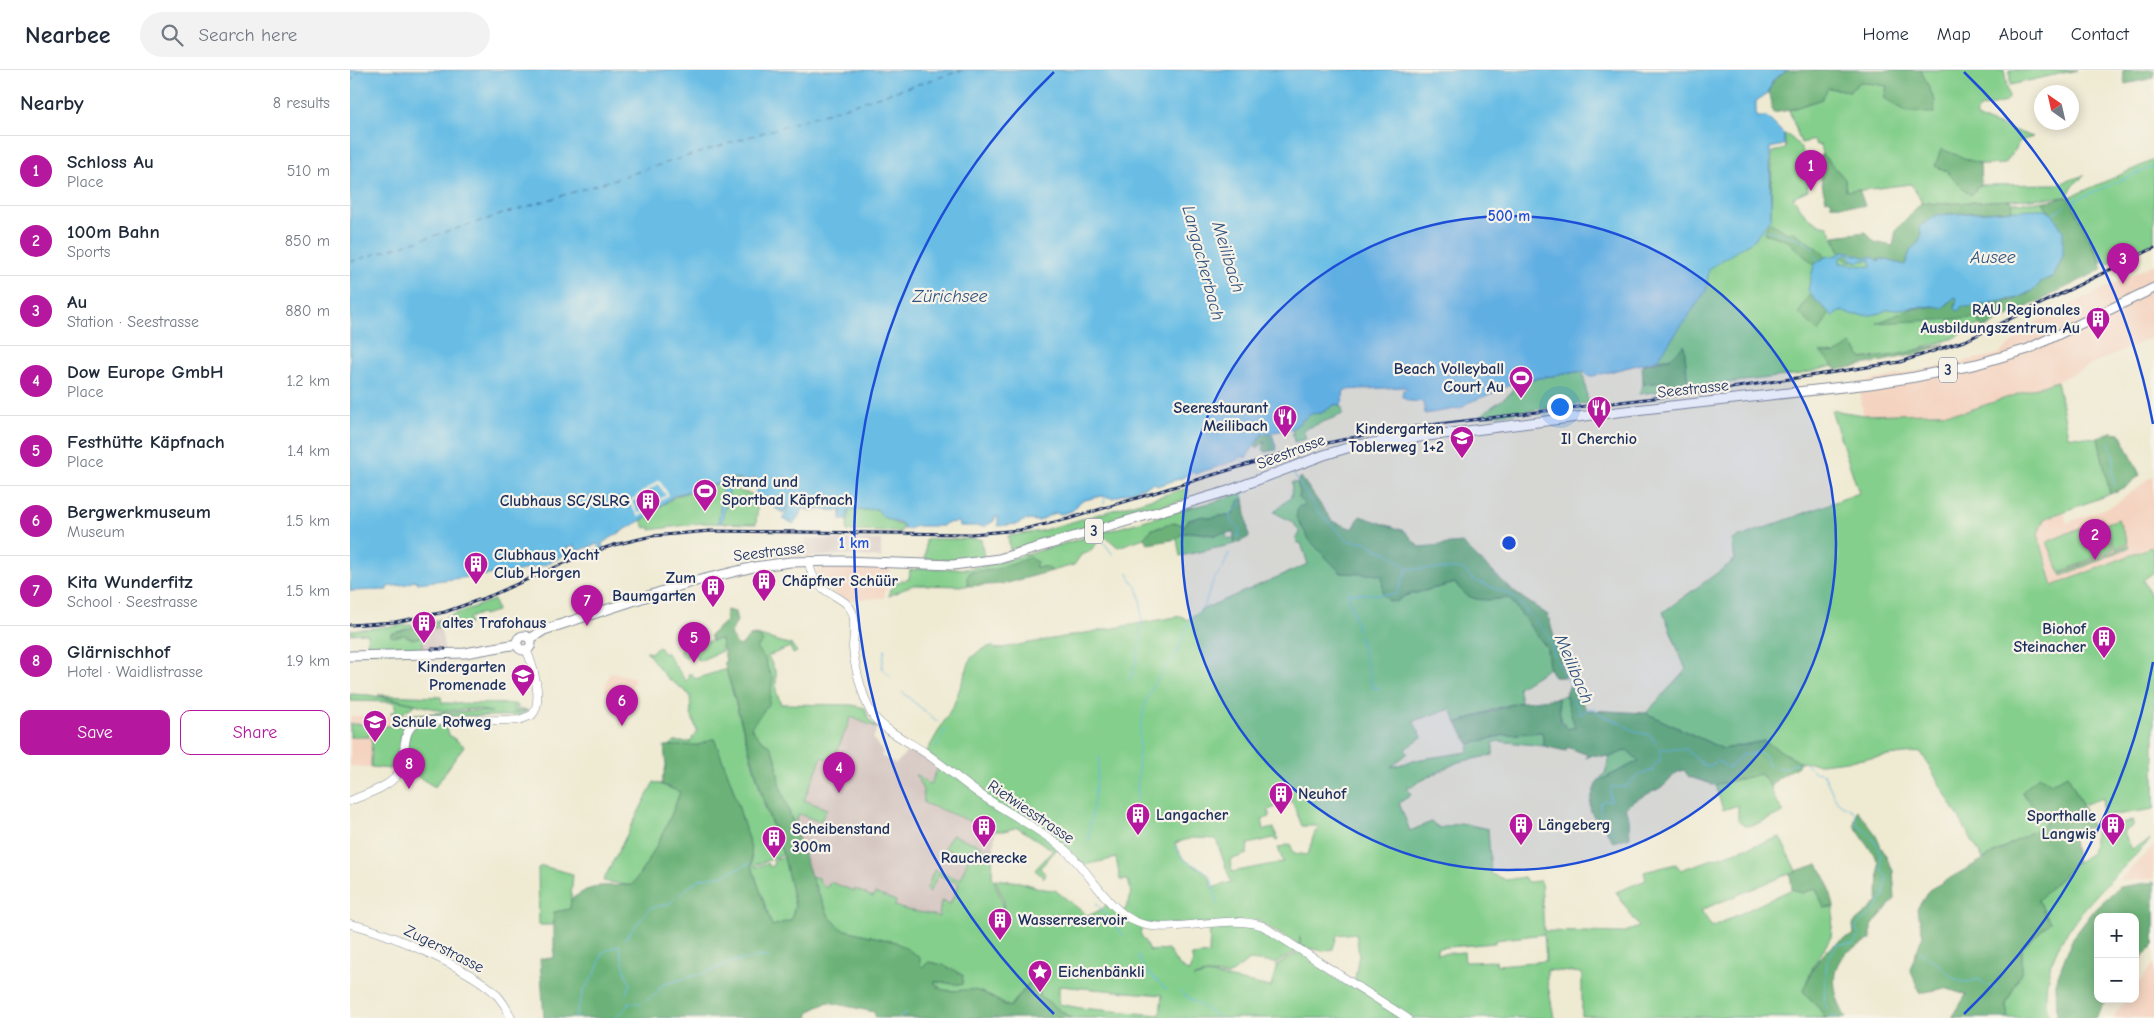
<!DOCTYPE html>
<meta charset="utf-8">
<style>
body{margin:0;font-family:"Comic Neue",sans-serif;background:#f2f2f3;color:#1f2937}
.controls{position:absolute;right:15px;bottom:15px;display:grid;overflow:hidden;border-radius:10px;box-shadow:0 2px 12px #0003}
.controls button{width:45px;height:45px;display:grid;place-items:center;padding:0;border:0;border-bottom:1px solid #e0e1e3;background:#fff;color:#1f2937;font:25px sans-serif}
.compass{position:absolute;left:1684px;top:15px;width:45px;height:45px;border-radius:50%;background:#fff;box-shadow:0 2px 12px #0003;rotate:326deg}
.you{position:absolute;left:1209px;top:336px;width:18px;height:18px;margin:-12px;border:4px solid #fff;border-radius:50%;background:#1a73e8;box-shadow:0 0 0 8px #1a73e833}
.badge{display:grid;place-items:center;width:32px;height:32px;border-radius:50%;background:#b5179e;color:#fff;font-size:16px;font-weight:700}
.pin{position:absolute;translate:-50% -41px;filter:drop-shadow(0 1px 2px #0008)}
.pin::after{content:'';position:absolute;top:26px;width:18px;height:15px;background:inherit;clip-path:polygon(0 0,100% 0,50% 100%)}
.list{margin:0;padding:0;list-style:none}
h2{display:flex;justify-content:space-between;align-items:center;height:65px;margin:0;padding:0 20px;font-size:21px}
h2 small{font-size:16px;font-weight:400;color:#747a83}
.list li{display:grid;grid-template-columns:32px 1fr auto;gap:15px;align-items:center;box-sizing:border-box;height:70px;padding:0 20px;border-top:1px solid #e0e1e3}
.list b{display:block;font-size:19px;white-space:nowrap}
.list p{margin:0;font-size:16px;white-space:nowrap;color:#747a83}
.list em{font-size:16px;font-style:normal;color:#747a83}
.actions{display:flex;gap:10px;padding:15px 20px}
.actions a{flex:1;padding:11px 0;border:1px solid #b5179e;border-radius:10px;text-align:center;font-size:18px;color:#b5179e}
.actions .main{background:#b5179e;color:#fff}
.icon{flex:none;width:28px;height:28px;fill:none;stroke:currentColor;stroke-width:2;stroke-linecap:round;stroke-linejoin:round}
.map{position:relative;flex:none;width:1804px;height:948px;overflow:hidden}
header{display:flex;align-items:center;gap:30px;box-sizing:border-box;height:70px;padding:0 25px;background:#fff;border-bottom:1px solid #e0e1e3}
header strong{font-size:24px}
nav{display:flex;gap:28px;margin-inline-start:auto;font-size:18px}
.search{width:350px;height:45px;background:#f2f2f3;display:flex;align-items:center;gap:12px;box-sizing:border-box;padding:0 18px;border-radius:28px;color:#747a83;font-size:19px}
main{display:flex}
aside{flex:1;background:#fff}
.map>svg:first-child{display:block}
.built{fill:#f4d3c0}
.industrial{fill:#d0c0bc}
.green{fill:#85cf8c;stroke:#507f75;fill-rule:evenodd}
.forest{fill:#6cb278;stroke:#44706b}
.water{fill:#69bde5;stroke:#4276a2;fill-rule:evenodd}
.pier{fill:#efead2;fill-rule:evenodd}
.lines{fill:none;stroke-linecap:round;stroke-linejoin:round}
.stream{stroke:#69bde5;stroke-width:1}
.ferry{stroke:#2e5280;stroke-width:1;stroke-dasharray:6 5;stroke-linecap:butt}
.secondary-casing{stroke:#858c98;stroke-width:9}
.primary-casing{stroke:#858c98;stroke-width:11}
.secondary{stroke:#fff;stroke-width:8}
.primary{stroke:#fff;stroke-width:9}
.rail-casing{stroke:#1b2f5e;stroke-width:3}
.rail{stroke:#f7f3e8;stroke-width:1;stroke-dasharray:4;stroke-linecap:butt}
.ring{fill:none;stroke:#1d4ed8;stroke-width:2.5}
.labels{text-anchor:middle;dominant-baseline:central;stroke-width:4.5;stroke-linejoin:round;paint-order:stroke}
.shield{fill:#f7f3e8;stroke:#5d6a87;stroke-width:1}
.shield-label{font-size:15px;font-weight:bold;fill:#1b2f5e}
.poi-label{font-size:16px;font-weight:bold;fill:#1b2f5e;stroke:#f7f3e8;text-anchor:start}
.street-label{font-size:16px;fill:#1b2f5e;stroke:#f7f3e8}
.water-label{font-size:18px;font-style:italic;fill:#2e5280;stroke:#f7f3e8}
.centre{fill:#1d4ed8;stroke:#f7f3e8;stroke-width:2.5}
.ring-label{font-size:15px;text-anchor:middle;font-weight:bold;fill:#1d4ed8;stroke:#f7f3e8;stroke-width:4.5;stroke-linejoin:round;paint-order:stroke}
</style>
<header>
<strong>Nearbee</strong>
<div class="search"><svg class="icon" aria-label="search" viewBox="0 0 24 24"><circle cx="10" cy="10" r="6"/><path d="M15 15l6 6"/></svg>Search here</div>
<nav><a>Home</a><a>Map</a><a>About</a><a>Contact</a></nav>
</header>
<main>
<aside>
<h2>Nearby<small>8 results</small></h2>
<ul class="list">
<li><span class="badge">1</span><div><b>Schloss Au</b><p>Place</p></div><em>510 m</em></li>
<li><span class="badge">2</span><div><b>100m Bahn</b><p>Sports</p></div><em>850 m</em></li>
<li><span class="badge">3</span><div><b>Au</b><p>Station · Seestrasse</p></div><em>880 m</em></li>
<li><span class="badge">4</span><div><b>Dow Europe GmbH</b><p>Place</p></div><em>1.2 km</em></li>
<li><span class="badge">5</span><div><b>Festhütte Käpfnach</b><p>Place</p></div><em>1.4 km</em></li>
<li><span class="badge">6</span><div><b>Bergwerkmuseum</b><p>Museum</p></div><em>1.5 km</em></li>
<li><span class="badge">7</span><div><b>Kita Wunderfitz</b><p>School · Seestrasse</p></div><em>1.5 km</em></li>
<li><span class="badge">8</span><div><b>Glärnischhof</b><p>Hotel · Waidlistrasse</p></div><em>1.9 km</em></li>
</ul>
<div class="actions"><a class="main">Save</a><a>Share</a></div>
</aside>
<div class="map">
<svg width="1804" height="948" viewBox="0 0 1804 948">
<rect width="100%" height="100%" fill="#f7f3e8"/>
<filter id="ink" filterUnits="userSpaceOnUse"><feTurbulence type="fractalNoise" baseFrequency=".02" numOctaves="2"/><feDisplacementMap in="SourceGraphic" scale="10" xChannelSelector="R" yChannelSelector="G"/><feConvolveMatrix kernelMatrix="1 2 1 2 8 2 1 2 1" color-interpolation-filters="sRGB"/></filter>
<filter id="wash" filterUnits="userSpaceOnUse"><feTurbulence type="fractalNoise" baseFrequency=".0096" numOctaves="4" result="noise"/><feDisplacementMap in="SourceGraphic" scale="20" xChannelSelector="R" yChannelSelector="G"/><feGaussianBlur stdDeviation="1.12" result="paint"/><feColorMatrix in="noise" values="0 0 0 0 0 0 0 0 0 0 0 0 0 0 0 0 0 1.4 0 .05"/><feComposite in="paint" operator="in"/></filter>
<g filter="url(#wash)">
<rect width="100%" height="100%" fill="#efead2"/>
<path class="built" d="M1804,194V266L1707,311L1614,342L1513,345L1509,313L1649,284L1688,251Z
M1804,405V476L1703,517L1688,464L1694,449L1714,442L1717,453L1766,434Z
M510,495L540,497L534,528L495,530L478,519L466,504L468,496Z
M260,602L285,608L277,631L254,621Z
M0,646H41L58,650L47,678L44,696L40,699L0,696Z
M1804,775V809L1770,811V810Z
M1804,894V948H1763L1775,929H1785V917Z"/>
<path class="industrial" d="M456,468L531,470V488L502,485L446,487L444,482L450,473H456Z
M90,557L95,580L72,581V572H75L74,566L77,565V560Z
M419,634L502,635L515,638L518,648L527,658L523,669L533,682L531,686L546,694L560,678L588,698L582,737L645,761L642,806L653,838L619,896L466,820L429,713L420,676Z"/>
<path class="green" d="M1571,0H1654L1659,29L1656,32L1630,38L1626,44L1628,48L1683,67L1670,71L1655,94L1635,95L1625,92L1585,96L1596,100L1620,125L1626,117L1631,115L1708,114L1735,105L1723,115L1717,127L1586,134L1572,132L1561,114L1496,122L1495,109L1472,84L1470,75H1466L1464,70L1451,73L1439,40L1472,29L1478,18L1500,21L1510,12L1537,16L1585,31Z
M1660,0H1727L1660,15Z
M1434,64C1450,69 1460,94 1463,109L1457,117L1458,120L1443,127C1452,141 1460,154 1478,156L1488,177L1547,180L1611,136L1713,130L1804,90V172L1757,194L1753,193L1740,168L1751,192L1747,196L1601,269L1544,287L1516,288L1451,304L1289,324L1293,314L1313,312L1338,314L1334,276L1321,288L1307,290L1337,217L1421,147L1422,82L1436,79ZM1419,153L1437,163L1460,191L1438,171L1415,163Z
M1233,301L1238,333L1130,347C1139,337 1151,332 1162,322L1164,312Z
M1707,311L1718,366L1748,368L1760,424L1694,449L1688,464L1703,516L1801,477L1804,481V502L1793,510L1804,531V739L1752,747L1753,728L1732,735L1718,705L1696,754L1633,789L1571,682L1471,694L1449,692L1414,671L1373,679L1296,643L1336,600L1313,542L1385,490L1382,470L1509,423L1481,340L1513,345L1614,342Z
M986,334L991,335L993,344L953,360L956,369L944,372L942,359L961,343H971Z
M382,408L390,410L388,421L402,424L408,432L406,454L352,453L300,460V457L295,458L291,450L326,426Z
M942,412L947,413L950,422L949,428L1032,505L1046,532L1054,526L1106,513C1119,534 1137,530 1159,528L1197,578L1199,598L1168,617L1171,632L1147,638L1107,653L1101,639L1063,651L1072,667L1055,679L1058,683L1041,697L1071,689L1118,682L1119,674L1155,665L1192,662L1194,676L1148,671L1143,673V685L1108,692L1057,718L1061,725L1049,733L1060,761L1081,752L1090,758L1111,753L1138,759L1141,804L1156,810L1174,807L1177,812L1191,811L1194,861L1272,863L1289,857L1266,822L1296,810L1294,802L1326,794L1330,800L1430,767L1446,801L1351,840L1362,857L1442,819L1452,823L1466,818L1474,837H1484L1481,867L1463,897L1453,921L1471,941L1475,948L1232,946V903L1197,900V910L1204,948H1057L1004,914L1009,885L1006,863L987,865L983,879L974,881L951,877L950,867V876L910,852L909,848L906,853L793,854L790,863L800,881L818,879L828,895L839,902L843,891L841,886L859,884L860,857C904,854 909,856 946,880V882L926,893L899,890L878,906C865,904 853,902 843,908L857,904L921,917L927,895L951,881L1054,948H721L690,926L689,915L684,908L660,937L632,922L592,920L584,911L602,914L593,895L579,892L573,897L546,872L491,859L479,846L461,806L469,808L470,813L477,818L480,812L504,821L505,819L523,827L525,823L546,831L545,836C560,843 574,841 589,847L591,831L600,834L609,814L588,805L579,823L576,821L584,800L610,810L618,789L594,778L602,765L632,776L631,779L636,781L637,778L643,780L642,806L652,830L653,852L654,830L645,809L670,812L693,819L705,820L738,846L752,839L760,831L773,842C782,830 782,824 778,810H770L766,788L731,796L710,776L690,798L696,805L694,808L685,800L703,780L667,757L655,761H645L574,733L573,720L565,704L580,715L590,694L576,683L604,634L621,588L629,581L641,576L646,579L831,546L837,550L851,540L958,494L951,473H947L946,469L950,463C944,450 935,449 924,442L941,427ZM942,731L952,756H969L964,764L958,785L944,783L940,774L928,778L933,792L882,802L880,790L897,784L898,774L924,768L926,771L928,770L924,758L914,760L912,749L920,747L918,740ZM842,768L866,769L881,812L862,818C860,792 834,802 825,773ZM1194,864L1196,891L1147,895L1146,891L1115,892L1114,882L1087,884V878L1145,873V870ZM709,916L812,925L810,945L730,938L709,934Z
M838,418L837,429L660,480L658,466L691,461Z
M893,422L894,429L890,430L883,444L859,448L854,446L839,450L834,456L827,453L802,459L794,468L768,477L756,467L752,468L739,482L731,485L724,495L702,501L697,497H685L680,488L661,495L658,494L645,501L633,500L617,508L618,516L563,515L539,526C541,513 548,512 559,509L560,500H566V498L618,499L647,493L838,438L861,433Z
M527,439L546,454L553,455L551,462L497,461L498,441Z
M1751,449L1764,479L1710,503L1697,472Z
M1768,449L1778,473L1766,479L1755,454Z
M842,462L864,465L876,462L877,469L884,468L885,474L830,486L827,469L831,464Z
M576,469H631L634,487L600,490L575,489Z
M1779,475L1780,477L1712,506L1711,504Z
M144,530L147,541L133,545L132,543L119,548L120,554L91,558L88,550Z
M70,554L68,557L52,560C57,570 65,568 74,566L72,580L18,582L17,563L0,564V560Z
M406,565L442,575L447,582L443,584L440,577L418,586L426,603V621L431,634L502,635L515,638L518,648L527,658L501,647L483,691L472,687L454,730L477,739L470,752L449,744L444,755L429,713L426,688L420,676L407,666L400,657L408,646L423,609L418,600L415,588L410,585L400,566Z
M371,568L372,581L349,591L343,582L334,588L329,582L332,579L331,576L337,582L359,571Z
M309,577L314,584L316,582L336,611L339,608L338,604H342L345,609L376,599L415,737L433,785L405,795L406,797L417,793L420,797L424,795L423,791L434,787L445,836L441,850L422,856L402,797L401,779L382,715L364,668L349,675L318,677L324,672H340L347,661L341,644L340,625L315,606L296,581L300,583Z
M0,624L19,625L66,634L51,644H41V642H46L44,632L0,631Z
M28,625L91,627L92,633L165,634L169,637H163V639L177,640L162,643L178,641L169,646H58L50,645L125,641L142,642L125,639L93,641Z
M1215,625L1226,657L1218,659C1209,650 1209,640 1208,628Z
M0,654H19V667H0Z
M68,654H96L99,665L114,676L85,717L57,700L59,686L55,685L60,662Z
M22,656H54L44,696L40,699L21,697Z
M1277,679L1289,691L1247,712L1255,703L1260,687Z
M1411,704L1421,717L1424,728L1434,742L1404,755L1394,756L1388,749V735L1373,740L1365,715Z
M304,712L330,722C318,756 303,786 282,816L253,811Z
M1783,751V756L1773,762L1782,779L1800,770C1756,817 1680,876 1699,948H1658L1656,934L1672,900V878L1700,852L1688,830L1727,792L1741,784L1746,758Z
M192,796L223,804L220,839L204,842L203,855H189L188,798Z"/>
<path class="forest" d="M1438,0H1571L1585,31L1584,43L1557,42L1534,28L1537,16L1510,12L1500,21L1478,18L1472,29L1439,40L1423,43C1417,19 1416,14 1438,0Z
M1773,0H1804V8L1775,14Z
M1591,79L1630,94L1631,115L1626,117L1625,122L1620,125L1596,101L1585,96Z
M1472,84L1495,109L1496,121L1509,119L1515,136L1480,135L1482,133L1479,129L1476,130C1472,118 1471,104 1467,91Z
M1717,127L1723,135L1753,199L1633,259L1626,248L1527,253L1561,239L1597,235L1605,227L1608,228L1605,236C1628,235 1658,236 1679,223C1684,220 1688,213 1693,210C1697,209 1700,209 1704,206L1713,186L1712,161L1693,132Z
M1661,130L1662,140L1587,145L1572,165L1569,172L1561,179L1555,195L1533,189L1498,191L1491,185L1484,166L1516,162L1524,172L1543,176L1546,160L1572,132L1586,134Z
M1419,152L1437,163L1444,162L1473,183L1475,187L1464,195L1438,171L1414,163Z
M1460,223L1480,242L1469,262L1449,243Z
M1501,274L1513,289L1546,285L1595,274L1568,284L1487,300L1470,282L1485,284Z
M1334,275L1338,314L1313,312L1293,314L1292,295L1321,288Z
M1761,362L1770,363L1790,405L1776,417L1760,424L1748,368Z
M912,364H922L927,380L915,382L913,379L915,372L906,379V373Z
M951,407L982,451L1003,459L1010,446L1055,461L1069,477L1112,473L1164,522L1198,545L1215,607H1204L1199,598L1197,578L1159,528C1134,530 1121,535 1105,513L1054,526L1046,532L1039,531L1033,525L1032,505L991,503L960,471L946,447L948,437L955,435L949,428L950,422L947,413Z
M894,429L899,467L885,474L883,462L864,465L842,462L831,464L827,469L798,474L794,468L802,459L812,457L816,454L827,453L834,456L839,450L854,446L859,448L883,444L890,430Z
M680,487L687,492L685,497H697L702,501L654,514L618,516L617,508L620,502C636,499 643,503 658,494L661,495Z
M377,540L385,542L387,551L380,565L389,577L400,566H410L413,572L406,578L415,588L418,600L423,608L419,634L401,657L407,666L420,676L426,688L429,713L466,820L479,846L491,859L546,872L570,887V894L573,897L579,892L593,895L613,905L612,915L584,911C590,927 611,918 624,920C637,922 647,933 660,937L683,908L689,915L690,926L721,948H526L524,942L478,932L460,941L458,948H194L190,889L204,888V842L220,839L221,829L236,820L250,816L282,815C303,786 318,756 330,722L311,714L316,696L314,676L349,675L364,668L382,715L401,779L402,797L422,856L441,850L445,836L434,787L416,737L374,592L376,591L371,569L362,571L360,565L376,551L375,547Z
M88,550L90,557L77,560L76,566L62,569L54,565L42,567L40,564Z
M1220,615L1237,640L1296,643L1373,679L1414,671L1449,692L1448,696L1427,709L1421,717L1411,704L1365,715L1339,707L1334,700C1324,702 1323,707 1316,714C1305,723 1287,726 1275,738L1279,748L1280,767L1263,772C1248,740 1230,753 1247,712L1289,691L1277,680L1260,687L1243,685L1236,688L1238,685L1217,677L1216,681L1194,676L1192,662L1155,665L1119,674L1107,653L1166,633L1208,628L1211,652L1218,659L1225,657L1215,625Z
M1718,705L1742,756L1722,766L1727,792L1688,830L1700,852L1672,878V900L1656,934L1658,948H1602L1616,925L1595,918L1570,923L1560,899L1573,865L1567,839L1579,820L1696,754L1672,722L1689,706L1700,713Z
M1507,740L1524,762L1543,801L1545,829L1521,856V869C1513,874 1501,878 1494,885C1477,903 1486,930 1496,948H1475L1471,941L1453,921C1465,891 1474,877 1504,865L1503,854L1528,832L1529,792L1504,755Z
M1468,794L1478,813L1484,837L1474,838L1466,818L1452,823L1442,819L1440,803Z
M1804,812V874L1785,897V847H1748V929H1756L1746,948H1707L1706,911L1722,869L1746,838L1769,817Z"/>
<path class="water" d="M0,0H1438L1423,10L1418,23L1406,31V47H1417L1434,64V75L1420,78L1421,147L1405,169L1359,199L1356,221L1307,290L1239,307L1233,301L1164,312L1149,321L1117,333L1112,338L1075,344L1073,332L1058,331L1052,327L1053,320L1057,319L1056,317L994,320L992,333L989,336L986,334L971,343L960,344L942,359L912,364L896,388L892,386L885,391L845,404L842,402L832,408L807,416L805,413L763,428L751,426L731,431L722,441L711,444L704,443L689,451L675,450L667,454L648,456V447H645L644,451L635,456H610L609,452L596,453L593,456H565L560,459H553V455L533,447L527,439L498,441V450H491V441L463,439L462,441L450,437L453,439L444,454L433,449L439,434L433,443L406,426V419L411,410L403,408L401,411L382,408L371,454L368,453L374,412L325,425L295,448L252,473L254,483L251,484L248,474L227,481L225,475L214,479L213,486L195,495L164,502L67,513L66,510L57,514L37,517V520L0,521Z
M1687,139H1695L1703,145L1713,161V186L1704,206L1692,211L1685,219L1668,228L1618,237L1612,236L1608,241L1605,239L1607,228L1605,227L1593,238L1584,236L1536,240C1527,247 1501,247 1492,241L1483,246L1464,229L1458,220L1464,195L1475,187L1488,185L1491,181L1501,182L1504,185H1509L1513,187H1523L1528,191L1533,189L1555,195L1561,179L1569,172L1572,165L1569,157L1587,145ZM1499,183L1501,186L1499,188L1507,192L1520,189L1522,197L1490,193V187Z"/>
<path class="pier" d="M309,410L319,425L289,447L278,432ZM308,414L316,425L289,443L282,432Z"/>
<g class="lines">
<path class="stream" d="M1723,131L1804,96
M1703,145L1715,136
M1412,159C1426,164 1456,166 1464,180
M1465,184L1468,192
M920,363L926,381
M1759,372L1764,390L1762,405L1765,417
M891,387L893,393
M929,389L934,395
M942,402L967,441L999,471L1017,472L1026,479L1038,483L1058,499H1113L1123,510L1162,525L1199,566L1205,588L1225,623L1223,633L1228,636L1229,645L1239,639H1245C1252,648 1261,647 1270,653C1282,660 1286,662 1300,665L1310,679H1336L1352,694L1359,696L1368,691L1379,698L1394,683L1400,685L1407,682L1414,684L1418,694L1433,699L1447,693
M754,434L755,427
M753,465V471L763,485
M888,467L890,460C886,453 879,455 880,444L891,435V424L899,420
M778,503C780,511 787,515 789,523C795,552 790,583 780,611
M841,549L854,536L864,509L872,500L879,483
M535,579L532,598L541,607
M1030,618H1023L998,523L1046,525L1057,500
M552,622L588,652
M585,678L596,659
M1455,694L1465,702L1474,704C1478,712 1481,722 1486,729C1493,741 1508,734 1507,755C1524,767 1533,778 1531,799L1537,807L1534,826L1530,830C1527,846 1511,846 1505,859L1510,864L1503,874H1487L1477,891L1474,933L1478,939
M787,731L790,659L795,634L802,617L827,583L839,552
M1261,763L1258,751L1249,740L1250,734L1253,731H1261L1260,721L1263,716L1274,718L1291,703L1303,701V696L1310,691V679
M738,771L750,686
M826,776C832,798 852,792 861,808C864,815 865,827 868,835
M329,825L349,809L374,805L400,793
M746,833L773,865
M274,870L300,838L319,834L324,829
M1570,882C1575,886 1582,889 1587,893C1603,907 1606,917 1629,909L1634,914L1648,918
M788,886L794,899L818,921
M400,889L410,886L419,888
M351,904C368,900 381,889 398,889
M830,921L837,927L870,948
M296,931L304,926L312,915L347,905
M1480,945L1487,948
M225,948L234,920L246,902L253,882L269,875L276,905L281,914L276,923
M266,948L280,933H292
M550,948L556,942"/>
<path class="ferry" d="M0,12L10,0
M0,192L613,0"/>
</g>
</g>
<g filter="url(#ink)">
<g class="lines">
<defs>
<path id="secondary" d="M459,491C463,528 495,521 503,544C506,555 503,568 503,578C504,595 514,634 524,647C538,663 560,672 577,684C597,698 614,714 634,727C660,744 690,759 714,779C738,798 758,842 789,853C822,865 874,843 913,856L1057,948
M0,731C15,724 38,718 48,704C59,688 48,662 68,651L169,650L182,645C194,631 183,595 176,579
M0,854C35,861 118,898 144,922C151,929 157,938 161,948"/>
<path id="primary" d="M167 573a7 7 0 1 1 14 0a7 7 0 1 1-14 0Z
M180,569L194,560L338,513L404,497L440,492L492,491L603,495L649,489L878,421L974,385L1007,375L1267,342L1520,314L1565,307L1627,294L1678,279L1804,218
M0,586L115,583L167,574"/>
</defs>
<use href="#secondary" class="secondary-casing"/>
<use href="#primary" class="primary-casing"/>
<use href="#secondary" class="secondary"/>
<use href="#primary" class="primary"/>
<defs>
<path id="rail" d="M0,555L45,552L95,542L140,526L233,485L264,475L302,466L360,461L621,464L670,460L718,449L945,380L1038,360L1362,321L1550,292L1617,270L1804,178
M82,579H95"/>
</defs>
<use href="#rail" class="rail-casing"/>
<use href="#rail" class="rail"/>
</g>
</g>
<circle cx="1159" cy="473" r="327" fill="#1d4ed8" fill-opacity=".12"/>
<g class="ring">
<circle cx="1159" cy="473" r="327"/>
<path d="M1803 592A655 655 0 0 1 1614 944M704 944A655 655 0 0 1 704 2M1614 2A655 655 0 0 1 1803 354"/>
</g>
<defs>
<symbol id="building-pin" viewBox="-11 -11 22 30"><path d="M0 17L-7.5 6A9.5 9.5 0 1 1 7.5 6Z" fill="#b5179e" stroke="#f7f3e8"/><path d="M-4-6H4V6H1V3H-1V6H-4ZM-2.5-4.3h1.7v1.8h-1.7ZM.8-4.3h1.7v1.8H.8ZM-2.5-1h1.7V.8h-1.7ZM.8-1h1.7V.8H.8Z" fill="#fff"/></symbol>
<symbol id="stadium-pin" viewBox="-11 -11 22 30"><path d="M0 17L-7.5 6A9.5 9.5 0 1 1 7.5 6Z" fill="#b5179e" stroke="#f7f3e8"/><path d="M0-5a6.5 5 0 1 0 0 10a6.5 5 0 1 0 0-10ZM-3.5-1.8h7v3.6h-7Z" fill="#fff"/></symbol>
<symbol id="restaurant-pin" viewBox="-11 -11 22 30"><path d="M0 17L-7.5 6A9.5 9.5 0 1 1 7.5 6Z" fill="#b5179e" stroke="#f7f3e8"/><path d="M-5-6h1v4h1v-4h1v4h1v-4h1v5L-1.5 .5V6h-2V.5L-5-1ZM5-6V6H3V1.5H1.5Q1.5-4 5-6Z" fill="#fff"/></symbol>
<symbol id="school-pin" viewBox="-11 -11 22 30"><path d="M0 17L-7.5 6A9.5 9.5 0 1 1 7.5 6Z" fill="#b5179e" stroke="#f7f3e8"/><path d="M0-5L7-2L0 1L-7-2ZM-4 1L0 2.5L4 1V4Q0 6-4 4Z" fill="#fff"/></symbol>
<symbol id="sight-pin" viewBox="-11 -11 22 30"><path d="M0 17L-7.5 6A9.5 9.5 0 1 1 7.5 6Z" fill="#b5179e" stroke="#f7f3e8"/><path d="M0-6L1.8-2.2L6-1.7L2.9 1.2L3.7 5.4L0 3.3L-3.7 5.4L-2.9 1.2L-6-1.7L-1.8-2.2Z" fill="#fff"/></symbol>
</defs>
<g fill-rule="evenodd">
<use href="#building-pin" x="1734" y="235" width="28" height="38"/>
<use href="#stadium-pin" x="1157" y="294" width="28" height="38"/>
<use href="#restaurant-pin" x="1235" y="324" width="28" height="38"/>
<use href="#restaurant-pin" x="921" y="333" width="28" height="38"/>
<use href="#school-pin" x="1098" y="354" width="28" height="38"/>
<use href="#stadium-pin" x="341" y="407" width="28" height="38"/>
<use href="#building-pin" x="284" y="417" width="28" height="38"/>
<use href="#building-pin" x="112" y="480" width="28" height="38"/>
<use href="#building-pin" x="400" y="497" width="28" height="38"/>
<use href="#building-pin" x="349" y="503" width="28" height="38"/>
<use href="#building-pin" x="60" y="539" width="28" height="38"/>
<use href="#building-pin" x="1740" y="554" width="28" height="38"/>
<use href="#school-pin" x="159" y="592" width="28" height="38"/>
<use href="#school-pin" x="11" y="638" width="28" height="38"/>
<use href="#building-pin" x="917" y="710" width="28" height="38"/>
<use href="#building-pin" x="774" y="731" width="28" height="38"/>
<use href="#building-pin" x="1157" y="741" width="28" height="38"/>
<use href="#building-pin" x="1749" y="741" width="28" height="38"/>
<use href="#building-pin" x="620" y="743" width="28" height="38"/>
<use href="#building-pin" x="410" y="754" width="28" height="38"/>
<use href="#building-pin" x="636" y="836" width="28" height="38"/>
<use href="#sight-pin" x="676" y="888" width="28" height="38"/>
</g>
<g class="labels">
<g class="shield">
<rect x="1589" y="287.5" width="18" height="25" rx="4"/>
<rect x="735" y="448.5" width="18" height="25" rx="4"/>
</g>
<g class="shield-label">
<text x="1598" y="300">3</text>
<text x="744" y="461">3</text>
</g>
<g class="poi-label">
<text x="1730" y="240" text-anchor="end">RAU Regionales<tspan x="1730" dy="18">Ausbildungszentrum Au</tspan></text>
<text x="1154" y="299" text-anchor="end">Beach Volleyball<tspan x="1154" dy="18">Court Au</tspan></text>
<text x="918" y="338" text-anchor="end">Seerestaurant<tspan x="918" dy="18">Meilibach</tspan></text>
<text x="1094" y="359" text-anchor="end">Kindergarten<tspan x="1094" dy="18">Toblerweg 1+2</tspan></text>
<text x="1249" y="369" text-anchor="middle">Il Cherchio</text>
<text x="372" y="412">Strand und<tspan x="372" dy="18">Sportbad Käpfnach</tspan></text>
<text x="280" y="431" text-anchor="end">Clubhaus SC/SLRG</text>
<text x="144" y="485">Clubhaus Yacht<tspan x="144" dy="18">Club Horgen</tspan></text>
<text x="346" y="508" text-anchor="end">Zum<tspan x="346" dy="18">Baumgarten</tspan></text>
<text x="432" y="511">Chäpfner Schüür</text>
<text x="92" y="553">altes Trafohaus</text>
<text x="1736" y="559" text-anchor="end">Biohof<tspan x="1736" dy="18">Steinacher</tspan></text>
<text x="156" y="597" text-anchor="end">Kindergarten<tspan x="156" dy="18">Promenade</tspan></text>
<text x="42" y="652">Schule Rotweg</text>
<text x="948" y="724">Neuhof</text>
<text x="806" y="745">Langacher</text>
<text x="1746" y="746" text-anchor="end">Sporthalle<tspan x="1746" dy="18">Langwis</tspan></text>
<text x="1188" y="755">Längeberg</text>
<text x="442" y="759">Scheibenstand<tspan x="442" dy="18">300m</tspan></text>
<text x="634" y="788" text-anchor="middle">Raucherecke</text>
<text x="668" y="850">Wasserreservoir</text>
<text x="708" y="902">Eichenbänkli</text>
</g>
<g class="street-label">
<text transform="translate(1343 319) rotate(-6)">Seestrasse</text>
<text transform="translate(941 382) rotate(-21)">Seestrasse</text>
<text transform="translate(419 482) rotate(-7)">Seestrasse</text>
<text transform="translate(681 742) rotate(34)">Rietwiesstrasse</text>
<text transform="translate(94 879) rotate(27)">Zugerstrasse</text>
</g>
<g class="water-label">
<text transform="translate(878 187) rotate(73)">Meilibach</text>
<text x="1643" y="187">Ausee</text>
<text transform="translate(853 193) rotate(75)">Langacherbach</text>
<text x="600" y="226">Zürichsee</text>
<text transform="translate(1224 599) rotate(67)">Meilibach</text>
</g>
</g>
<circle cx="1159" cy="473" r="8" class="centre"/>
<g class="ring-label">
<text x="1159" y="151">500 m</text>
<text x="504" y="478">1 km</text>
</g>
</svg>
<div class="controls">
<button>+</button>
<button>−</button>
</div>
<svg class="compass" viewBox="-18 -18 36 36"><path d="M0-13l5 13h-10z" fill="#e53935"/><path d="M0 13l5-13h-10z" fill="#747a83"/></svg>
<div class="you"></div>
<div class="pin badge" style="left:1461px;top:121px">1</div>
<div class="pin badge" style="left:1745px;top:490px">2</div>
<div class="pin badge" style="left:1773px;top:214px">3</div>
<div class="pin badge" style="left:489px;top:723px">4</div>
<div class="pin badge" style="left:344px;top:593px">5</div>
<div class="pin badge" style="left:272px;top:656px">6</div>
<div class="pin badge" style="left:237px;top:556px">7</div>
<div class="pin badge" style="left:59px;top:719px">8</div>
</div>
</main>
